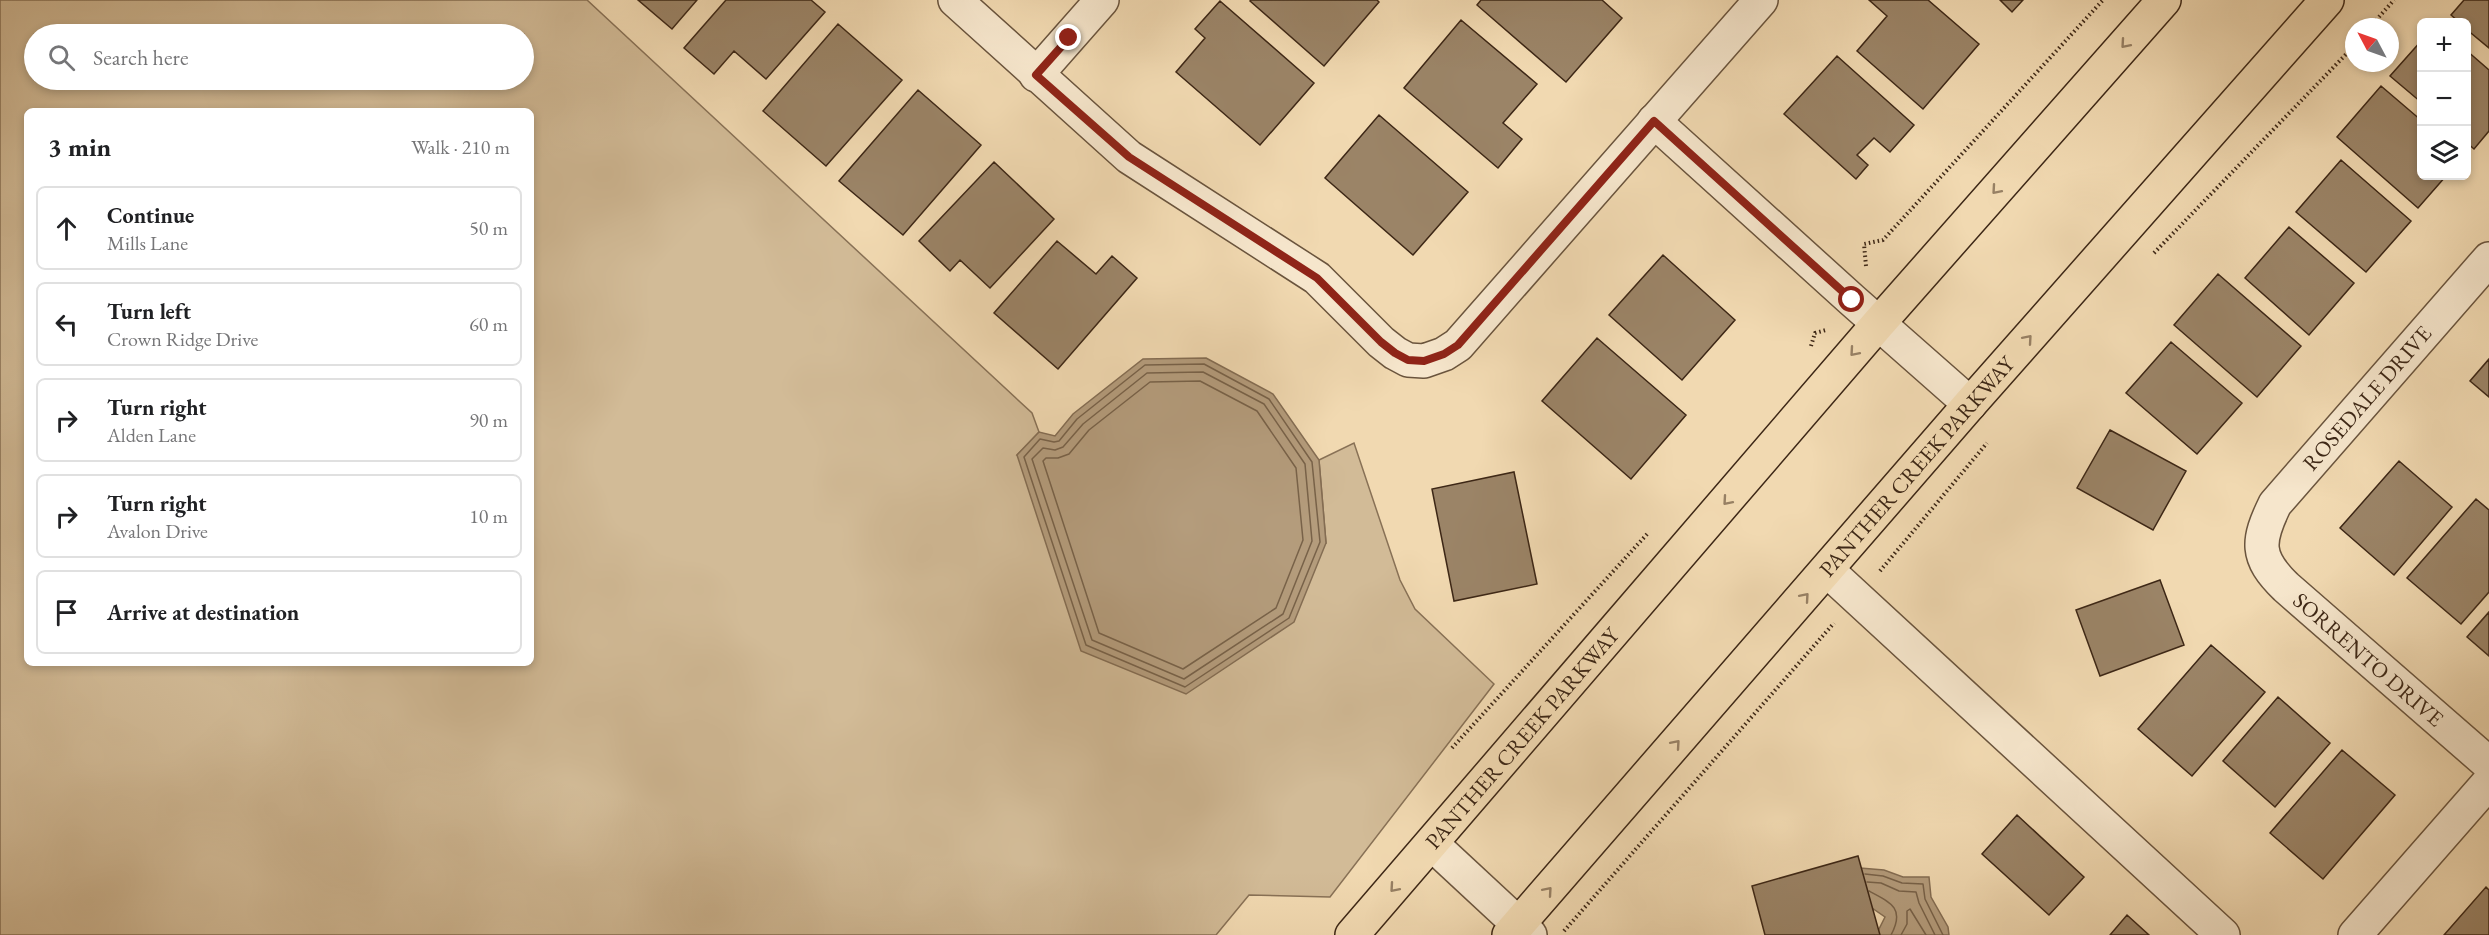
<!DOCTYPE html>
<meta charset="utf-8">
<style>
body{margin:0;font-family:"EB Garamond",serif;background:#f2f2f2;color:#202124}
.controls{position:absolute;right:18px;top:18px;display:grid;overflow:hidden;border-radius:9px;box-shadow:0 3px 9px #0003}
.controls button{width:54px;height:54px;display:grid;place-items:center;padding:0;border:0;border-bottom:2px solid #e0e0e0;background:#fff;color:#202124;font:30px sans-serif}
.compass{position:absolute;left:2345px;top:18px;width:54px;height:54px;border-radius:50%;background:#fff;box-shadow:0 3px 9px #0003;rotate:311deg}
.stop{position:absolute;width:18px;height:18px;margin:-14px;border:4px solid #8f2418;border-radius:50%;background:#fff}
.stop.end{background:#8f2418;border-color:#fff;box-shadow:0 2px 6px #0008}
.list{margin:0;padding:0;list-style:none}
h2{display:flex;justify-content:space-between;align-items:center;height:78px;margin:0;padding:0 24px;font-size:26px}
h2 small{font-size:20px;font-weight:400;color:#757577}
.list li{display:grid;grid-template-columns:39px 1fr auto;gap:18px;align-items:center;box-sizing:border-box;height:84px;margin:0 12px 12px;padding:0 12px;border:2px solid #e0e0e0;border-radius:9px}
.list b{display:block;font-size:22px;white-space:nowrap}
.list p{margin:0;font-size:20px;white-space:nowrap;color:#757577}
.list em{font-size:20px;font-style:normal;color:#757577}
.icon{flex:none;width:33px;height:33px;fill:none;stroke:currentColor;stroke-width:2;stroke-linecap:round;stroke-linejoin:round}
.map{position:relative;flex:none;width:2489px;height:935px;overflow:hidden}
.search{position:absolute;background:#fff;box-shadow:0 3px 9px #0003;left:24px;top:24px;width:510px;height:66px;display:flex;align-items:center;gap:15px;box-sizing:border-box;padding:0 21px;border-radius:33px;color:#757577;font-size:22px}
.panel{position:absolute;background:#fff;box-shadow:0 3px 9px #0003;left:24px;top:108px;width:510px;height:558px;border-radius:9px}
.map>svg:first-child{display:block}
.green{fill:#d2bb97;stroke:#887156;stroke-width:1.5;fill-rule:evenodd}
.water{fill:#b49c7c;stroke:#846d53;stroke-width:1.5}
.lines{fill:none;stroke-linecap:round;stroke-linejoin:round}
.shore{stroke:#786249;stroke-width:1.5}
.building{fill:#9b8467;stroke:#3d2716;stroke-width:1.5}
.minor-casing{stroke:#6a543d;stroke-width:36}
.major-casing{stroke:#3d2716;stroke-width:36}
.path{stroke:#3d2716;stroke-width:4;stroke-dasharray:1.5 3;stroke-linecap:butt}
.minor{stroke:#f6e6cc;stroke-width:33}
.major{stroke:#f1d9b1;stroke-width:33}
.oneway{stroke:#978064}
.route{stroke:#8f2418;stroke-width:8}
.labels{text-anchor:middle;dominant-baseline:central;stroke-width:6;stroke-linejoin:round;paint-order:stroke}
.street-label{font-size:22px;fill:#3d2716;stroke:#f6e6cc}
</style>
<div class="map">
<svg width="2489" height="935" viewBox="0 0 2489 935">
<rect width="100%" height="100%" fill="#f1d9b1"/>
<filter id="stains"><feTurbulence type="fractalNoise" baseFrequency=".00333" numOctaves="4"/><feColorMatrix values="0 0 0 0 .2 0 0 0 0 .09 0 0 0 0 .02 0 0 0 .5 -.17"/></filter>
<radialGradient id="worn" r=".72"><stop offset=".6" stop-color="#630" stop-opacity="0"/><stop offset="1" stop-color="#630" stop-opacity=".3"/></radialGradient>
<path class="green" d="M0,0H587L1032,413L1039,432L1017,455L1326,543L1319,460L1354,443L1400,580L1415,609L1494,684L1330,897L1249,895L1216,935H0ZM34,34H524V80H34ZM27,111H531V663H27Z"/>
<path class="water" d="M1206,358L1273,394L1319,460L1326,543L1294,622L1186,694L1081,651L1017,455L1039,432L1055,436L1073,414L1143,359Z
M1848,867L1884,870L1903,877H1929L1931,897L1948,927L1949,935H1876L1885,917L1872,908Z"/>
<g class="lines">
<path class="shore" d="M1204,364L1269,399L1312,462L1320,542L1289,618L1185,687L1086,645L1024,457L1040,439L1054,442L1059,441L1077,419L1145,365Z
M1203,372L1264,404L1305,464L1312,541L1283,614L1184,679L1092,640L1032,459L1043,448L1055,450L1063,447L1083,424L1147,373Z
M1200,381L1257,411L1296,468L1303,540L1276,608L1183,669L1099,633L1043,461L1046,458H1058L1069,454L1089,430L1150,382Z
M1865,874L1883,876L1902,883L1923,884L1925,899L1943,935
M1867,882L1881,883L1899,891L1916,892L1919,903L1935,935
M1869,891C1892,903 1905,909 1891,935
M1901,935L1907,924V911L1910,909L1926,935"/>
</g>
<path class="building" d="M638,0H697L672,29Z
M726,0H811L825,12L766,79L734,51L714,74L684,48Z
M1251,0H1377L1379,2L1324,66L1250,1Z
M1481,0H1602L1622,18L1566,82L1477,5Z
M1869,0H1928L1979,44L1923,109L1857,51L1887,16Z
M2000,0H2023L2012,12Z
M2464,0H2489V48L2466,29V22H2459L2451,15Z
M1220,1L1314,83L1260,145L1176,72L1205,38L1195,29Z
M1461,20L1537,84L1503,123L1522,139L1498,168L1404,88Z
M838,24L902,80L826,166L763,111Z
M2422,40V103L2390,76Z
M2466,50L2489,70V131L2474,149L2466,142Z
M1837,56L1914,125L1890,152L1874,138L1857,155L1868,165L1856,179L1784,114Z
M2381,86L2422,121V176H2446L2418,208L2337,137Z
M918,90L981,145L903,235L839,181Z
M1379,115L1468,192L1413,255L1325,178Z
M2341,160L2411,221L2366,272L2296,212Z
M994,162L1054,219L990,288L960,260L950,271L919,241Z
M2289,227L2354,283L2309,335L2245,278Z
M1057,241L1096,274L1112,256L1137,278L1058,369L994,313Z
M1663,255L1735,320L1682,380L1609,315Z
M2218,274L2301,346L2257,397L2174,325Z
M1597,338L1686,415L1631,479L1542,401Z
M2171,342L2242,403L2197,454L2126,393Z
M2489,359V397L2470,381Z
M2110,430L2186,471L2153,530L2077,488Z
M2399,461L2452,507L2394,575L2340,528Z
M1514,472L1537,584L1454,601L1432,489Z
M2476,499L2489,510V592L2461,624L2407,578Z
M2160,580L2184,645L2100,676L2076,610Z
M2489,612V656L2467,637Z
M2211,645L2265,692L2192,776L2138,729Z
M2278,697L2330,743L2275,807L2223,761Z
M2342,750L2395,795L2323,879L2270,833Z
M2017,815L2084,877L2049,915L1982,854Z
M1858,856L1880,935H1765L1752,886Z
M2486,887L2489,890V935H2444Z
M2127,915L2149,935H2110Z"/>
<g class="lines">
<defs>
<g id="minor">
<path d="M955,0L1129,157L1317,278L1381,342L1395,353L1408,360L1424,361L1444,354L1458,345L1761,0"/>
<path d="M1036,75L1102,0"/>
<path d="M1654,121L1852,300L1970,404"/>
<path id="s1" d="M2489,259L2275,504C2257,541 2255,557 2286,587L2489,764"/>
<path d="M1828,571L2223,935"/>
<path d="M1432,844L1530,935"/>
<path d="M2355,935L2489,782"/>
</g>
<g id="major">
<path id="s2" d="M1352,935L1878,324L2164,0"/>
<path id="s3" d="M1509,935L1970,404L2327,0"/>
</g>
</defs>
<use href="#minor" class="minor-casing"/>
<use href="#major" class="major-casing"/>
<path class="path" d="M2370,27L2394,0
M2154,253L2354,46
M1866,266L1864,244L1883,240L2103,0
M1811,346L1815,333L1826,330
M1880,571L1987,443
M1452,748L1649,532
M1564,931L1834,623"/>
<use href="#minor" class="minor"/>
<use href="#major" class="major"/>
</g>
<defs><path id="oneway-chevron" d="M-2-3.5L2.5 0L-2 3.5" fill="none" stroke-width="1.6" stroke-linecap="round" stroke-linejoin="round" transform="scale(1.5)"/></defs>
<g class="oneway">
<use href="#oneway-chevron" transform="translate(2125 44) rotate(131)"/>
<use href="#oneway-chevron" transform="translate(1996 190) rotate(131)"/>
<use href="#oneway-chevron" transform="translate(2028 339) rotate(-49)"/>
<use href="#oneway-chevron" transform="translate(1854 352) rotate(131)"/>
<use href="#oneway-chevron" transform="translate(1727 501) rotate(131)"/>
<use href="#oneway-chevron" transform="translate(1805 597) rotate(-49)"/>
<use href="#oneway-chevron" transform="translate(1676 744) rotate(-49)"/>
<use href="#oneway-chevron" transform="translate(1394 888) rotate(131)"/>
<use href="#oneway-chevron" transform="translate(1548 891) rotate(-49)"/>
</g>
<g class="lines">
<path class="route" d="M1069,38L1036,75L1129,157L1317,278L1381,342L1395,353L1408,360L1424,361L1444,354L1458,345L1654,121L1852,300"/>
</g>
<g class="labels">
<g class="street-label">
<text transform="translate(2367 398) rotate(-49)">ROSEDALE DRIVE</text>
<text stroke="none"><textPath href="#s3" startOffset="621">PANTHER CREEK PARKWAY</textPath></text>
<text stroke="none"><textPath href="#s1" startOffset="528">SORRENTO DRIVE</textPath></text>
<text stroke="none"><textPath href="#s2" startOffset="260">PANTHER CREEK PARKWAY</textPath></text>
</g>
</g>
<rect width="100%" height="100%" filter="url(#stains)"/>
<rect width="100%" height="100%" fill="url(#worn)"/>
</svg>
<div class="controls">
<button>+</button>
<button>−</button>
<button><svg class="icon" aria-label="layers" viewBox="0 0 24 24"><path d="M12 4l9 5-9 5-9-5zM3 14l9 5 9-5"/></svg></button>
</div>
<svg class="compass" viewBox="-18 -18 36 36"><path d="M0-13l5 13h-10z" fill="#e53935"/><path d="M0 13l5-13h-10z" fill="#757577"/></svg>
<div class="stop" style="left:1852px;top:300px"></div>
<div class="stop end" style="left:1069px;top:38px"></div>
<div class="search"><svg class="icon" aria-label="search" viewBox="0 0 24 24"><circle cx="10" cy="10" r="6"/><path d="M15 15l6 6"/></svg>Search here</div>
<section class="panel">
<h2>3 min<small>Walk · 210 m</small></h2>
<ul class="list">
<li><svg class="icon" aria-label="ahead" viewBox="0 0 24 24"><path d="M12 20V5M6 11l6-6 6 6"/></svg><div><b>Continue</b><p>Mills Lane</p></div><em>50 m</em></li>
<li><svg class="icon" aria-label="left" viewBox="0 0 24 24"><path d="M17 20v-9H6M10 6l-5 5 5 5"/></svg><div><b>Turn left</b><p>Crown Ridge Drive</p></div><em>60 m</em></li>
<li><svg class="icon" aria-label="right" viewBox="0 0 24 24"><path d="M7 20v-9h11M14 6l5 5-5 5"/></svg><div><b>Turn right</b><p>Alden Lane</p></div><em>90 m</em></li>
<li><svg class="icon" aria-label="right" viewBox="0 0 24 24"><path d="M7 20v-9h11M14 6l5 5-5 5"/></svg><div><b>Turn right</b><p>Avalon Drive</p></div><em>10 m</em></li>
<li><svg class="icon" aria-label="arrive" viewBox="0 0 24 24"><path d="M6 21V4h12l-3 4 3 4H6"/></svg><div><b>Arrive at destination</b></div></li>
</ul>
</section>
</div>
